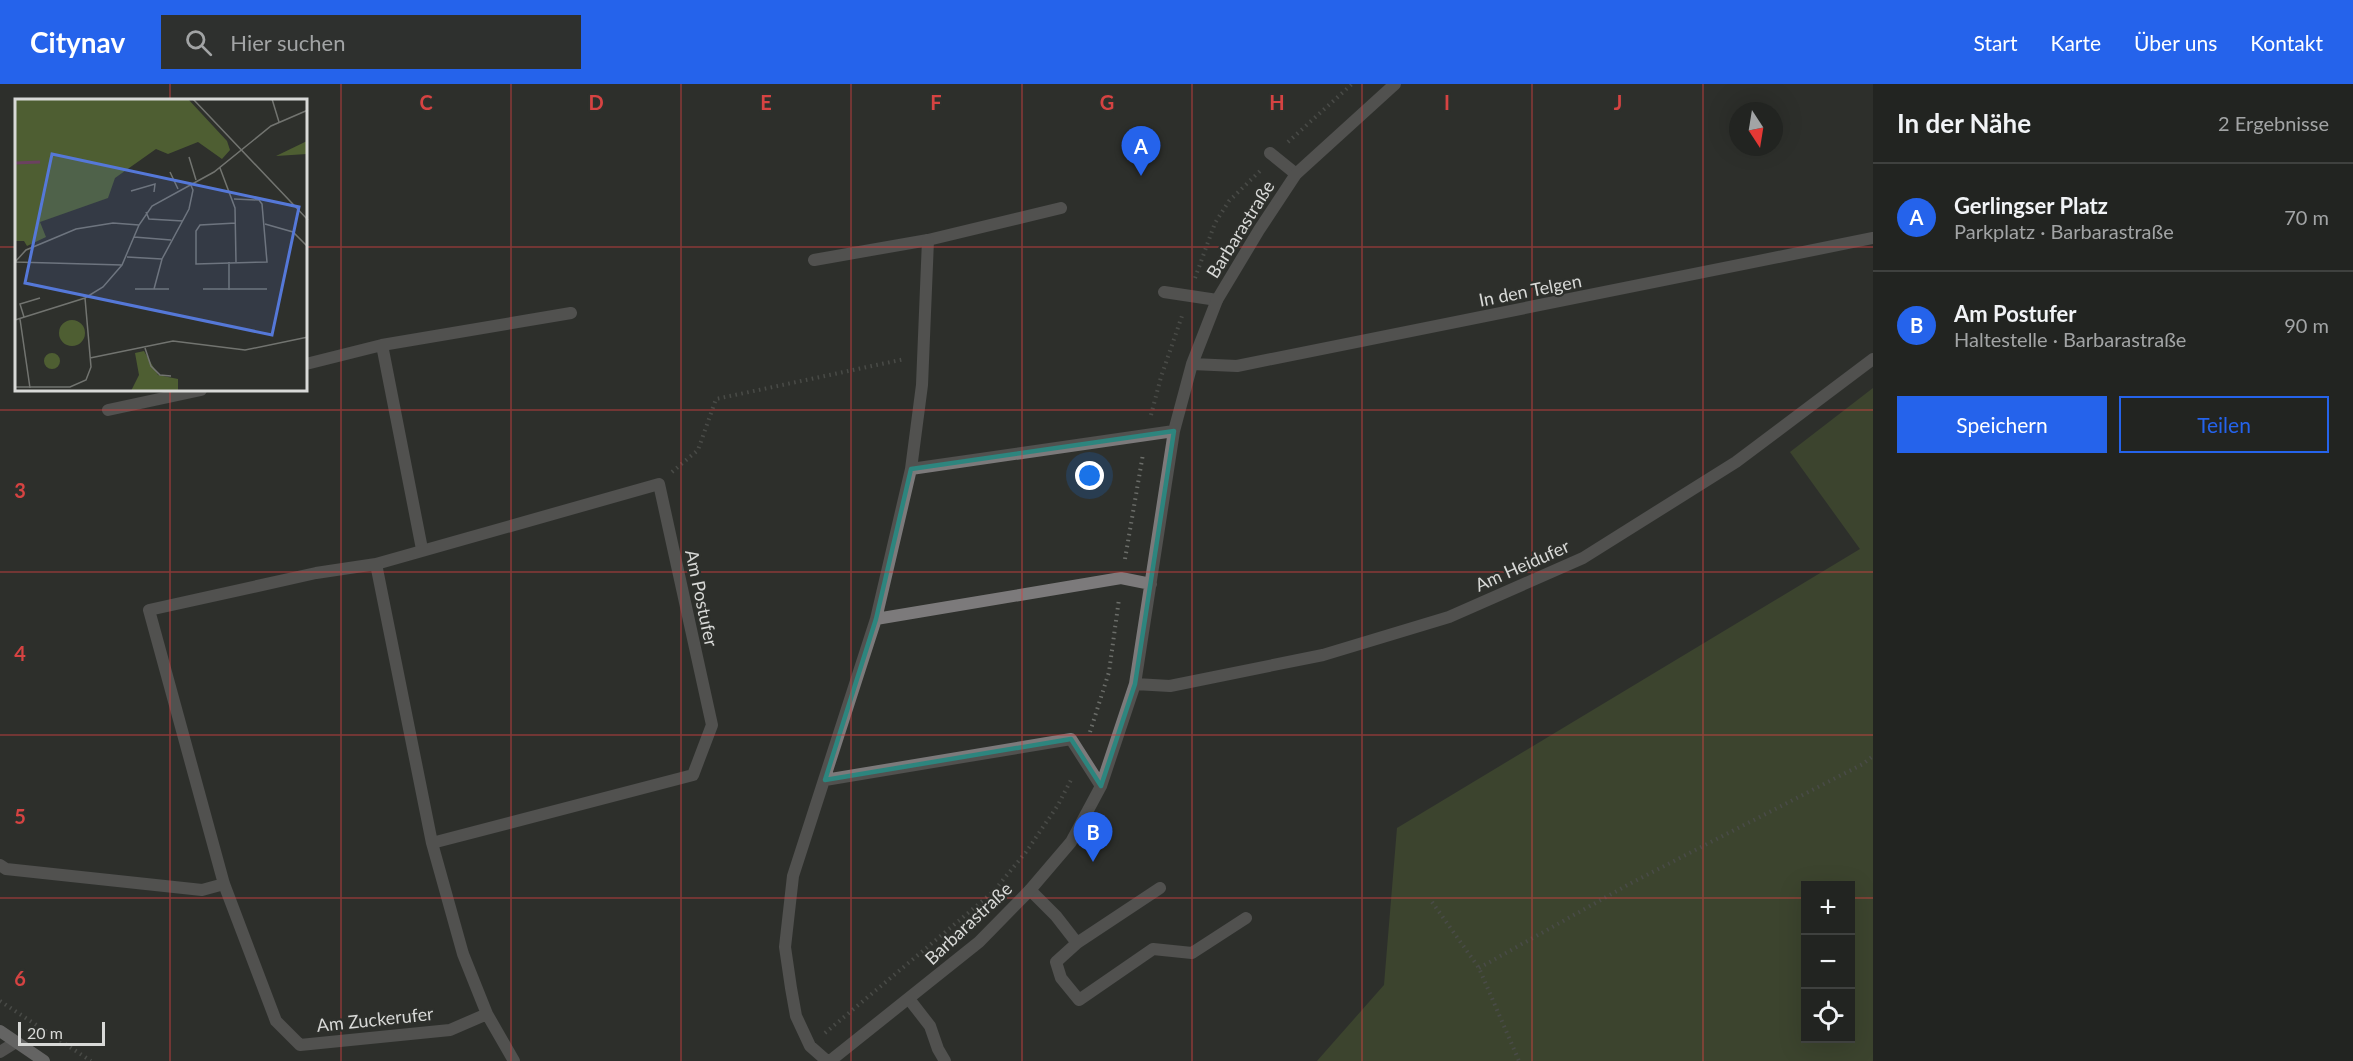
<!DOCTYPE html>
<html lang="de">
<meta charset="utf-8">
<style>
body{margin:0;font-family:Lato,sans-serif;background:#2e302e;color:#f1f3f6}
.controls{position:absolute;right:18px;bottom:18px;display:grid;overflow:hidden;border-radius:0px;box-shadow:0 6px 24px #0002}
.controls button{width:54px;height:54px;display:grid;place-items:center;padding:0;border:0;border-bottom:2px solid #3f413f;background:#222421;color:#f1f3f6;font:30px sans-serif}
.compass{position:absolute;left:1729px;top:18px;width:54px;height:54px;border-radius:50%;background:#222421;box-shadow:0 6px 24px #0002;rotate:168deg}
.scale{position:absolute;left:18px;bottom:15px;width:87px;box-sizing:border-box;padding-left:6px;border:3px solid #d8d9d7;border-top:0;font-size:16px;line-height:21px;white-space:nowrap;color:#d8d9d7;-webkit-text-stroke:4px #2e302c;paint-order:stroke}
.you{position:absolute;left:1090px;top:392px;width:21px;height:21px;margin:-15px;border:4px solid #fff;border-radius:50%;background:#1a73e8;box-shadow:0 0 0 9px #1a73e833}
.badge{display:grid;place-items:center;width:39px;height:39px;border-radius:50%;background:#2563eb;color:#fff;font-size:20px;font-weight:700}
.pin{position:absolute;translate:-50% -50px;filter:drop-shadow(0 2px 3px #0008)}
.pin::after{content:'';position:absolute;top:32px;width:21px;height:18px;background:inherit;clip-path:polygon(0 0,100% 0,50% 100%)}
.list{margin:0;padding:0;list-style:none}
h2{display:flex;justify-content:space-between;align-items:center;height:78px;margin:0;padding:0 24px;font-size:26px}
h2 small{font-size:20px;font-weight:400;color:#a2a4a5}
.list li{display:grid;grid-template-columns:39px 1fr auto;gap:18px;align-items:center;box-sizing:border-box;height:108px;padding:0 24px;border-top:2px solid #3f413f}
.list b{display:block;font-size:22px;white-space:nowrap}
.list p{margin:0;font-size:20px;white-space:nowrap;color:#a2a4a5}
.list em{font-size:20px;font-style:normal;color:#a2a4a5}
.actions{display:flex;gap:12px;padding:18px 24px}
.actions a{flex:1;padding:14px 0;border:2px solid #2563eb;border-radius:0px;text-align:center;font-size:21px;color:#2563eb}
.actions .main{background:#2563eb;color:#fff}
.icon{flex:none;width:33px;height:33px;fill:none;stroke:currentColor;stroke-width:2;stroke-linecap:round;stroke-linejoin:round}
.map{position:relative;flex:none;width:1873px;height:977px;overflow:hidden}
header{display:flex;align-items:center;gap:36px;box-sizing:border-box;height:84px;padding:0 30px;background:#2563eb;color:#fff}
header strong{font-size:28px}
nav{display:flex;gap:33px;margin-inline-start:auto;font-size:21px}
.search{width:420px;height:54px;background:#2e302e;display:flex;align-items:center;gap:15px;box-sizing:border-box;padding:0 21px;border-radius:0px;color:#a2a4a5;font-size:22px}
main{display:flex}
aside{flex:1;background:#222421}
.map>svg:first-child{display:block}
.green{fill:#4e5e32;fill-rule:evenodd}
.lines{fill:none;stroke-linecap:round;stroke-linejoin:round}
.path{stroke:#6b6d69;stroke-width:4;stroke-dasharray:1.5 4.5;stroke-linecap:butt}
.service{stroke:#7c7a7b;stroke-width:12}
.minor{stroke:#7c7a7b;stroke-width:12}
.secondary{stroke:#a7a4a6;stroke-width:12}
.marked{fill:none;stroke:#2d857e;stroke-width:4.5;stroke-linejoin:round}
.grid{fill:none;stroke:#d64342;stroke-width:1.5;stroke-opacity:0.55}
.labels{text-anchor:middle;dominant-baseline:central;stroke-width:4.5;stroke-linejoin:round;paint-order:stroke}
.street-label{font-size:18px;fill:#d8d9d7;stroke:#2e302c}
.inset-river{fill:none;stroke:#6b4160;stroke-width:3}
.inset-road{fill:none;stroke:#727470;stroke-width:1.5}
.view{fill:#5578d8;fill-opacity:0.15;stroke:#5578d8;stroke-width:3}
.inset-edge{fill:none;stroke:#d8d9d7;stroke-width:3}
.grid-label{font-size:20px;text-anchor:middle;font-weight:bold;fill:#d64342;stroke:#2e302c;stroke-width:4.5;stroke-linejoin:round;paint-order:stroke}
</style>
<header>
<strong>Citynav</strong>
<div class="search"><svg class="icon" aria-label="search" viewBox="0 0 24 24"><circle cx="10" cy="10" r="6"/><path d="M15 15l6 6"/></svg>Hier suchen</div>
<nav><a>Start</a><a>Karte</a><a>Über uns</a><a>Kontakt</a></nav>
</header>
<main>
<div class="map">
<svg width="1873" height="977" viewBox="0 0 1873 977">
<rect width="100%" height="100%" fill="#2e302c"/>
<path class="green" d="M1873,304V977H1317L1384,901L1397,744L1860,465L1790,368ZM1806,802H1850V954H1806Z"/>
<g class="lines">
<path class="path" d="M1288,58L1352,0
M1195,194L1215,139L1229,117L1260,87
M1151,331L1161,293L1183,229
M672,388L698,366L716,315L905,275
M1125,475L1143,370
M1090,648L1109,588L1119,515
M1432,818L1479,884L1519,977
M1479,884L1633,798L1863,680L1873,672
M0,917L91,977
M825,949L993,808L1026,768L1058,721L1072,694"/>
<path class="service" d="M1270,69L1296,90
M814,176L928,156L1061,124
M1164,208L1217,216
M382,261L422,465
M306,280L382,261L571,229
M108,326L201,306
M1030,806L1056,832L1077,859L1160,804
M1077,859L1056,878L1061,894L1079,916L1153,865L1192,869L1246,834
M909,915L930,942L938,965L945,977
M0,968L16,958"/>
<path class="minor" d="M1192,280L1237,282L1873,154
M911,385L1174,347
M376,480L432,759L463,870L487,930L514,977
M876,535L1121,494L1151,500
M1135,600L1170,602L1323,571L1449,533L1583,474L1736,378L1873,275
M825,696L1071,655L1101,702
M432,759L693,691L712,641L659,400L376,480L316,489L149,526L224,800L276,937L300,961L450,946L487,930
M0,781L6,785L202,806L224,800
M827,977L810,962L796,932L791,904L785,863L793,792L876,535L911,385L922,301L928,156
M830,977L979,858L1030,806L1071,758L1101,702L1135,600L1174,347L1192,280L1217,216L1259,146L1296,90L1395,0"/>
<path class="secondary" d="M0,947L44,977"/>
</g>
<path d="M0 0H1873V977H0ZM1174,347L1135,600L1101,702L1071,655L825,696L876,535L911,385Z" fill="#2e302c" fill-opacity=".55" fill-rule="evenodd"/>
<path class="marked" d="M1174,347L1135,600L1101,702L1071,655L825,696L876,535L911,385Z"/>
<path class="grid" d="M170,0V16M341,0V977M511,0V977M681,0V977M851,0V977M1022,0V977M1192,0V977M1362,0V977M1532,0V977M1703,0V977M0,163H16M306,163H1873M170,306V977M0,326H1873M0,488H1873M0,651H1873M0,814H1806M1850,814H1873"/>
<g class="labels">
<g class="street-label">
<text transform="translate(1240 145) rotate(-58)">Barbarastraße</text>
<text transform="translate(1530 206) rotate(-11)">In den Telgen</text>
<text transform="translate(1522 481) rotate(-24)">Am Heidufer</text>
<text transform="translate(702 514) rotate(78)">Am Postufer</text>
<text transform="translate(968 839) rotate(-43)">Barbarastraße</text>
<text transform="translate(375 935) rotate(-6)">Am Zuckerufer</text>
</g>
</g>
<g transform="translate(15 15)">
<rect width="292" height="292" fill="#2e302c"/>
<path d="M0,0H173L212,42L215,51L207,60L183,43L153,55L141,50L100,79L93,99L25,123L31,138L12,147L9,142H0ZM292,42V55L261,57ZM44 234a13 13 0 1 1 26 0a13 13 0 1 1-26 0ZM129,252L143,276L163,280V292H116L124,276L120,254ZM29 262a8 8 0 1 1 16 0a8 8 0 1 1-16 0Z" fill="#4e5e32"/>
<path class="inset-river" d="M0,64L25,63"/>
<path class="inset-road" d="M178,0L293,121M257,0L264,23M174,58L181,81M205,69L220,109L221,163M155,73L163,90M116,92L140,85L139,93M219,100L244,101L247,105L252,163L181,165V132L185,126L221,124M131,113L134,120L168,122M250,125L278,133L293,148M119,138L156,141M112,158L147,160M0,163L11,151L61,130L98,124L124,126M0,163L107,166M120,190H154M139,190L147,160L174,110L178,91L175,84M188,190H252M214,191V163M9,218L5,205L25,199M5,220L15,289M0,221L70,199L88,188L107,166L124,126L137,107L199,73L256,27L293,11M130,249L136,267L145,276L156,277M75,259L158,242L230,251L293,238M0,288H55L71,281L76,268L70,199"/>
<path class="view" d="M37,55L284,108L257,236L10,184Z"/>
<rect width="292" height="292" class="inset-edge"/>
</g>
<g class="grid-label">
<text x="426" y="26">C</text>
<text x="596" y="26">D</text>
<text x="766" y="26">E</text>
<text x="936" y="26">F</text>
<text x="1107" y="26">G</text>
<text x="1277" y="26">H</text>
<text x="1447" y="26">I</text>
<text x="1618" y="26">J</text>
<text x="20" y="414">3</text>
<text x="20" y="577">4</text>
<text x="20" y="740">5</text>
<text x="20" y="902">6</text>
</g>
</svg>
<div class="controls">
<button>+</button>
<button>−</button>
<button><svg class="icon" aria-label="locate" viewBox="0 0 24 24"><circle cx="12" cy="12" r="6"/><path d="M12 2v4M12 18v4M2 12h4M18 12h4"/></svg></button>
</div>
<svg class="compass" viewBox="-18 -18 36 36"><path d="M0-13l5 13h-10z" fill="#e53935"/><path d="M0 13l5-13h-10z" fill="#a2a4a5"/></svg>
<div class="scale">20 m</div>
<div class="you"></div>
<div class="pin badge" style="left:1141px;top:92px">A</div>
<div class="pin badge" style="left:1093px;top:778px">B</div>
</div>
<aside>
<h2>In der Nähe<small>2 Ergebnisse</small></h2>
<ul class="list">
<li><span class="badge">A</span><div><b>Gerlingser Platz</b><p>Parkplatz · Barbarastraße</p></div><em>70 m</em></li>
<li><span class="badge">B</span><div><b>Am Postufer</b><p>Haltestelle · Barbarastraße</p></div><em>90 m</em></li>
</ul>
<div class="actions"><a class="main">Speichern</a><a>Teilen</a></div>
</aside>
</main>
